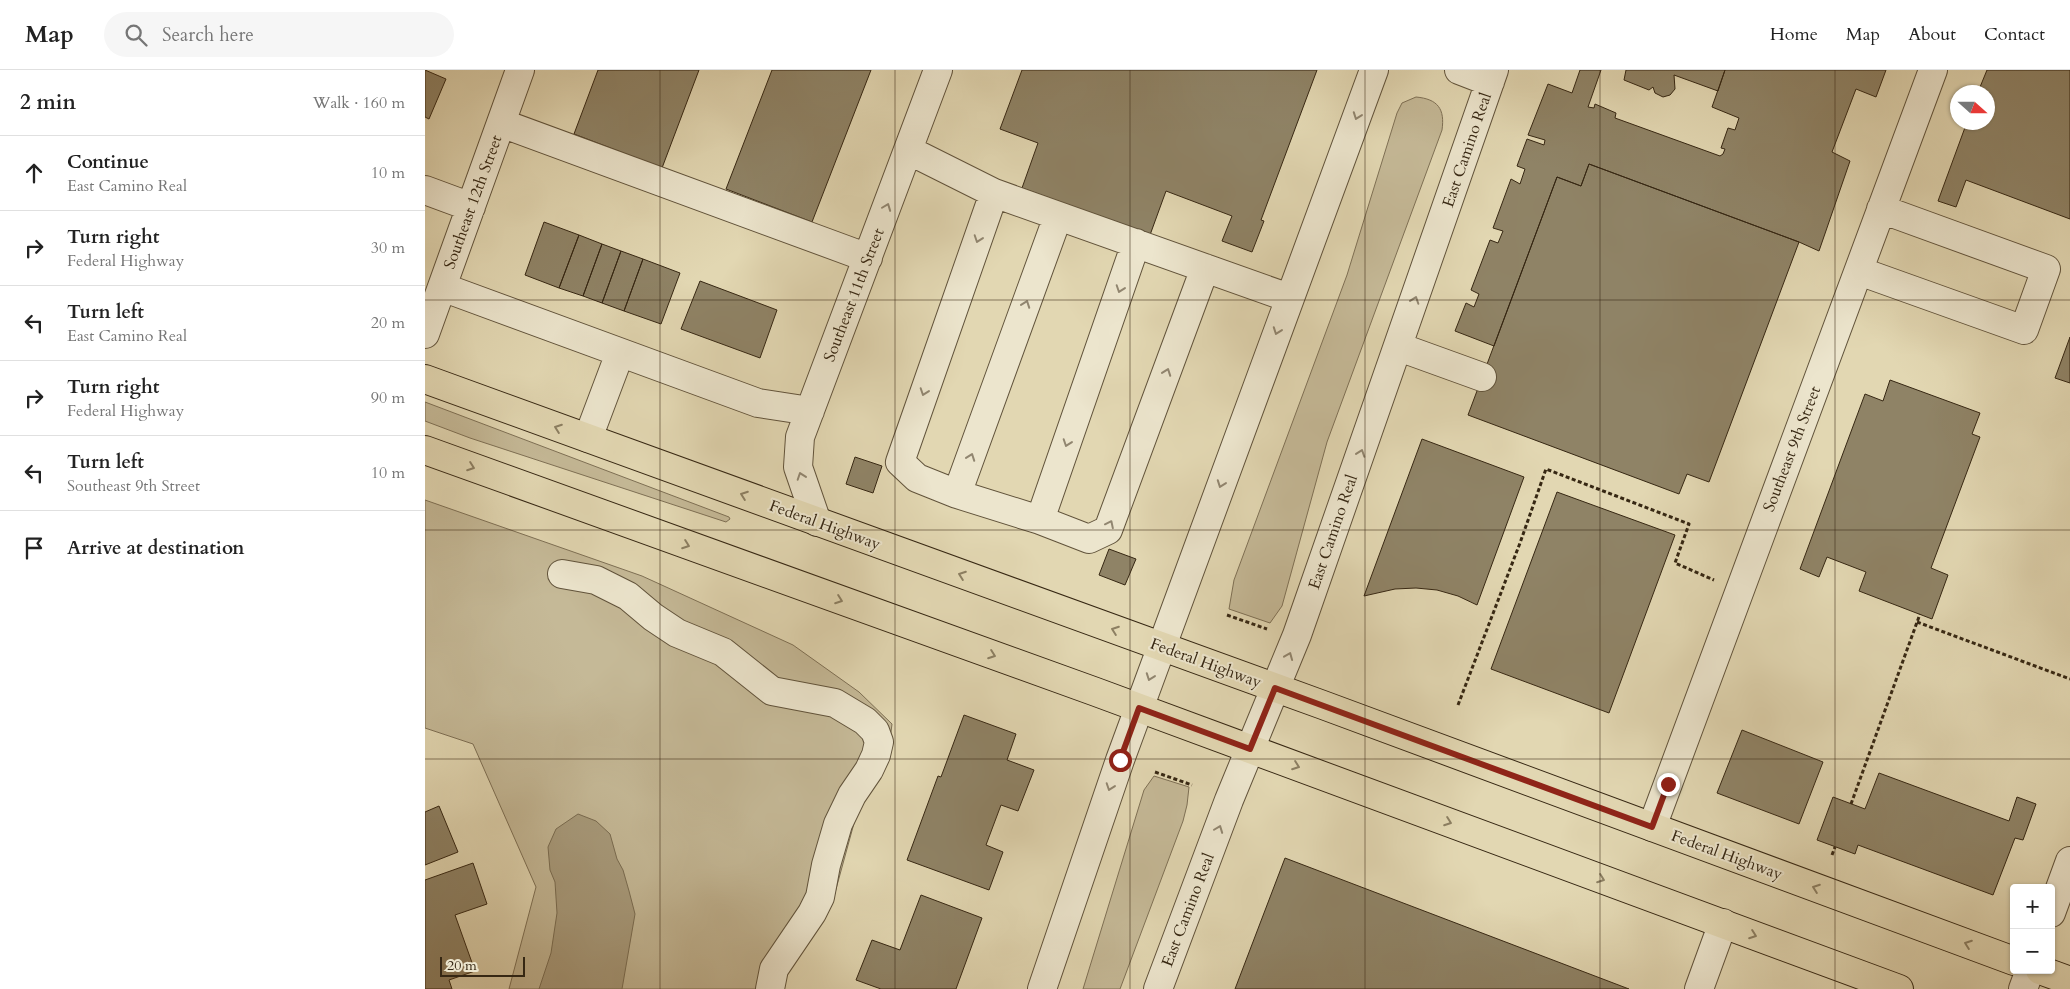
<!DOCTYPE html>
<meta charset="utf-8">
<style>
body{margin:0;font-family:Cardo,serif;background:#f6f6f6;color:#222}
.controls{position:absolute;right:15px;bottom:15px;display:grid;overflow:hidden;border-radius:5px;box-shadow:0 1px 4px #0004}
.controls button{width:45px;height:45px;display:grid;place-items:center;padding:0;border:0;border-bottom:1px solid #e0e0e0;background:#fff;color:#222;font:25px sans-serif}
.compass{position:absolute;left:1525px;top:15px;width:45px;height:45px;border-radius:50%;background:#fff;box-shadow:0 1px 4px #0004;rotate:111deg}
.scale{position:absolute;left:15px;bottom:12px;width:85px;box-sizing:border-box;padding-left:5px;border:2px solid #362713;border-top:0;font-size:14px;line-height:18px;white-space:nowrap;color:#362713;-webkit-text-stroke:4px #ece5cd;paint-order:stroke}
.stop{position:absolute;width:15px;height:15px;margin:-11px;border:4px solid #8f2418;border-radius:50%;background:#fff}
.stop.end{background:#8f2418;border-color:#fff;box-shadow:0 1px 5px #0008}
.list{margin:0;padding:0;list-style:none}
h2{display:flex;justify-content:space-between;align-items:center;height:65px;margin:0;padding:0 20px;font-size:21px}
h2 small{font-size:16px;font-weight:400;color:#767676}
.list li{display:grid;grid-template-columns:32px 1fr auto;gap:15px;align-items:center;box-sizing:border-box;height:75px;padding:0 20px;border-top:1px solid #e0e0e0}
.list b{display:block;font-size:19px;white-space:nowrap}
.list p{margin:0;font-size:16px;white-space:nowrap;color:#767676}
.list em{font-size:16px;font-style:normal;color:#767676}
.icon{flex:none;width:28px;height:28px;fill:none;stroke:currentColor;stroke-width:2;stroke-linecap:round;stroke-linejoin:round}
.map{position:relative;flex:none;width:1645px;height:919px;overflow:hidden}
header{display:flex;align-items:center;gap:30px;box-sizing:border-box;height:70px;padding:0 25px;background:#fff;border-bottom:1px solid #e0e0e0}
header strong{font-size:24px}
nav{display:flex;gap:28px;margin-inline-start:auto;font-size:18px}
.search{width:350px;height:45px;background:#f6f6f6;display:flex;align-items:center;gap:12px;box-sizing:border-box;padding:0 18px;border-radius:28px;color:#767676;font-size:19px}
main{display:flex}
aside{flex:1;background:#fff}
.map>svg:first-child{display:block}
.green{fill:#c5b997;stroke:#7e7055}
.water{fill:#a89b7c;stroke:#7a6d52}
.building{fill:#8f8366;stroke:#362713}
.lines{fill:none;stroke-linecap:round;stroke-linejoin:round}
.minor-casing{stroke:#61533b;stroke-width:30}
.major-casing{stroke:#362713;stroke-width:30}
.path{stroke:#362713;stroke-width:3;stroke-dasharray:4 2.5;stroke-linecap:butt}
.minor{stroke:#ece5cd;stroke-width:28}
.major{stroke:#e2d7b2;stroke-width:28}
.oneway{stroke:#918670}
.oneway2{stroke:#8c7f62}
.route{stroke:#8f2418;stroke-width:6}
.grid{fill:none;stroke:#362713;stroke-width:1;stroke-opacity:0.55}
.labels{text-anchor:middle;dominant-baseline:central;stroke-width:4;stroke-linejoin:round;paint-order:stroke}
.street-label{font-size:16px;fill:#362713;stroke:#ece5cd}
</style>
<header>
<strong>Map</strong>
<div class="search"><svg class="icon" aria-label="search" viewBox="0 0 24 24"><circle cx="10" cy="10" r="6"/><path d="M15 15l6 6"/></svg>Search here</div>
<nav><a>Home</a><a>Map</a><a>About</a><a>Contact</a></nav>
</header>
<main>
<aside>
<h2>2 min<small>Walk · 160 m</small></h2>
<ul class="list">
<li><svg class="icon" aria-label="ahead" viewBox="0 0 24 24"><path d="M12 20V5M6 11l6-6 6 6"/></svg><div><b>Continue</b><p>East Camino Real</p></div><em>10 m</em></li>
<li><svg class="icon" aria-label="right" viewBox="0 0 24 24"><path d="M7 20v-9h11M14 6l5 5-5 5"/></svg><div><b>Turn right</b><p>Federal Highway</p></div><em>30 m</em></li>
<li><svg class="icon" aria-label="left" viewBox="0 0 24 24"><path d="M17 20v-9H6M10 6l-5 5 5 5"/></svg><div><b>Turn left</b><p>East Camino Real</p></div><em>20 m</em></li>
<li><svg class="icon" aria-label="right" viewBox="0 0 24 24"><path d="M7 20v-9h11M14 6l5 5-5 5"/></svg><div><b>Turn right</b><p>Federal Highway</p></div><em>90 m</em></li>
<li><svg class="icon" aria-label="left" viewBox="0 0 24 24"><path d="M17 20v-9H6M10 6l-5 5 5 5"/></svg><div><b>Turn left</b><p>Southeast 9th Street</p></div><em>10 m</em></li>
<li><svg class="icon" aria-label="arrive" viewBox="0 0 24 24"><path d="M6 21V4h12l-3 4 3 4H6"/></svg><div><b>Arrive at destination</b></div></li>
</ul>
</aside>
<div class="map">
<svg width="1645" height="919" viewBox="0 0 1645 919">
<rect width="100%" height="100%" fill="#e2d7b2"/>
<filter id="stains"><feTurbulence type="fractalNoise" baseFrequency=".004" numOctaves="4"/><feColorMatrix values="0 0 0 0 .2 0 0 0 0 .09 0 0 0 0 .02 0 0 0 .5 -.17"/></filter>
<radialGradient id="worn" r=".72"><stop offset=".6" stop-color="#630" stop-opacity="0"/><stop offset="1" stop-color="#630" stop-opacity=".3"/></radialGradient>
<path class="green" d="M991,27C1013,29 1020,39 1017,60L902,372L857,536L845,553L804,539L809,510L922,205L972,43L977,33Z
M0,332L304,447L305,449L301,452L45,368L0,351Z
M0,430L217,506L368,575L434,622L467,654L463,685L431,746L408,830L357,911L355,919H84L111,817L48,674L0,658Z
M729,706L764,717L762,735L758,751L695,919H658L719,720Z"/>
<path class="water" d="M153,744L171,751L185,764L192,789L198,800L204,821L210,844L197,919H114L126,883L132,843L130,812L125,800L123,777L131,759Z"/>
<path class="building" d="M0,0L21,9L4,49L0,47Z
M173,0H274L237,98L149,64Z
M347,0H446L387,152L301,119Z
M597,0H892L836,150L839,151L827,182L797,171L807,146L741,121L725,165L597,118L613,73L575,59Z
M1155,0H1176L1163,37L1169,38L1170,34L1191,43L1190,48L1295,86L1298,84L1300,79L1296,78L1303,58L1310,60L1314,48L1287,37L1300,0H1461L1451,27L1431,19L1407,82L1425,91L1394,181L1374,172L1164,94L1156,116L1132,107L1069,276L1030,261L1041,233L1049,237L1054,224L1046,220L1065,170L1073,173L1078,161L1068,158L1086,109L1095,114L1100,99L1092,96L1102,69L1119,75L1120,70L1103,65L1123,14L1147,23Z
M1201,0H1300L1293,21L1249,5L1250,19L1245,25L1238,27L1230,23L1228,17L1224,20L1199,10Z
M1562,0H1645V149L1541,110L1531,137L1513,131L1542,52H1562V22H1553Z
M1164,94L1374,172L1284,412L1262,404L1254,424L1043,345L1132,107L1156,116Z
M119,152L154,165L134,218L100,205Z
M154,165L177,174L158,226L134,218Z
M177,174L196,181L177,233L158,226Z
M196,181L218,189L199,241L177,233Z
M218,189L255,203L236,254L199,241Z
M275,211L352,240L335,288L256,259Z
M1645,267V313L1630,308Z
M1465,310L1555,343L1547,364L1555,367L1506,498L1523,505L1507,549L1434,521L1441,502L1402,487L1394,507L1375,499L1440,324L1458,331Z
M997,369L1099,407L1052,535L1033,526L1012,520L991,518L970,519L939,526Z
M430,387L457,396L448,423L421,414Z
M1132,422L1250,465L1184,643L1066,599Z
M684,479L711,489L700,515L674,505Z
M539,645L591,664L582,690L609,700L593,741L576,735L561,775L578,782L564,820L482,790L513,706L516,707Z
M1317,660L1398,692L1374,754L1292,723Z
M1454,703L1584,751L1592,727L1611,734L1598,770L1590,768L1568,825L1433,775L1430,784L1392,770L1408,727L1440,739Z
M14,736L33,782L0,795V742Z
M860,788L1204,919H810Z
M48,793L62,834L30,845L50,901L24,910L27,919H0V810Z
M496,825L557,848L531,919H456L431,910L447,870L475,880Z"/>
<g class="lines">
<defs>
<path id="minor" d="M1034,0L1065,12
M76,53L443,188
M483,80L569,123L864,228
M0,120L46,137
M569,123L475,392L492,408L532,424L633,146
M711,173L615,450L664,469L683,460L780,198
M1434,201L1599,260L1621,199L1456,139
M17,217L333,333L385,341
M0,264L95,0
M974,277L1057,307
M163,368L195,283
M532,424L615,450
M392,452L373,397L375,367L513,0
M137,504L171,510L203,526L228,547L252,563L298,582L347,621L410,633L440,651L450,661L454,672L451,685L444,700L427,725L413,754L401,795L395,827L387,843L349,899L345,919
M1227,757L1508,0
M1626,843L1645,791
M617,919L695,690L949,0
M733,919L804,730L872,565L1069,0
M1274,919L1298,853
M1598,919L1605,900"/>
<path id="major" d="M0,309L898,635L1589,891
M0,380L671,622L1474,919
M1615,900L1645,911"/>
</defs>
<use href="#minor" class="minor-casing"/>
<use href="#major" class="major-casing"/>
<path class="path" d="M802,545L842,559
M1492,552L1645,609
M1033,635L1095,473L1121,399L1264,454L1250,493L1289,510
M730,702L767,715
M1426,734L1495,544
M1407,785L1410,777"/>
<use href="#minor" class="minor"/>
<use href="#major" class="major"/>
</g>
<defs><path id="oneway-chevron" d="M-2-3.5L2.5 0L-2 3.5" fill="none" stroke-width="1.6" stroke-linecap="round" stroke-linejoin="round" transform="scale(1.25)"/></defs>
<g class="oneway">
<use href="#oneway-chevron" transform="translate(932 46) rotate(110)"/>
<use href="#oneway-chevron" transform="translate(462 137) rotate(-69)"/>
<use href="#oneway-chevron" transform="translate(553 169) rotate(109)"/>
<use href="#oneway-chevron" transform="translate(695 219) rotate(109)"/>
<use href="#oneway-chevron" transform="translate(990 230) rotate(-71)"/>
<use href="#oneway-chevron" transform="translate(601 234) rotate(-70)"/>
<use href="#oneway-chevron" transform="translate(852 261) rotate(110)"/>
<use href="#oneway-chevron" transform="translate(742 302) rotate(-70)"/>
<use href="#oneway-chevron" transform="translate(499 322) rotate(109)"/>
<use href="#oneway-chevron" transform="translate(642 373) rotate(109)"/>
<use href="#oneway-chevron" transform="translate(936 383) rotate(-71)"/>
<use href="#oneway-chevron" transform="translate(546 387) rotate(-70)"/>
<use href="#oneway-chevron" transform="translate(376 406) rotate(-109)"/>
<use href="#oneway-chevron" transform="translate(796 414) rotate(110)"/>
<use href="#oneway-chevron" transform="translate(685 454) rotate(-64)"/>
<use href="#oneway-chevron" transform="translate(864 586) rotate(-68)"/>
<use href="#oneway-chevron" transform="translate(725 607) rotate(110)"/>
<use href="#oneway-chevron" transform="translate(685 717) rotate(109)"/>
<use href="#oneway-chevron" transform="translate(794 759) rotate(-69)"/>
</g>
<g class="oneway2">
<use href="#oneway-chevron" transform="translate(133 358) rotate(-160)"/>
<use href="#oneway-chevron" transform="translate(46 397) rotate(20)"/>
<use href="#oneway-chevron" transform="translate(319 425) rotate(-160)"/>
<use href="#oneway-chevron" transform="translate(261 475) rotate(20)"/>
<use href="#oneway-chevron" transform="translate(537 505) rotate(-160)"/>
<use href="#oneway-chevron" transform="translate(414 530) rotate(20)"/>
<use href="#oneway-chevron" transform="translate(690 560) rotate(-160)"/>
<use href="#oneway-chevron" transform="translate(567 585) rotate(20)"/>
<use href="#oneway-chevron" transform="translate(871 696) rotate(20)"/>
<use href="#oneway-chevron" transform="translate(1023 752) rotate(20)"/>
<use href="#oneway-chevron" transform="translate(1176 809) rotate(20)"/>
<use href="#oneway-chevron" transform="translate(1391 818) rotate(-160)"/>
<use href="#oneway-chevron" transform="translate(1328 865) rotate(20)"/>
<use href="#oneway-chevron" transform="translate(1543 874) rotate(-160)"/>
</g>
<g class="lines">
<path class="route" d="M695,690L714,638L825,679L850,618L1227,757L1243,714"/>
</g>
<path class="grid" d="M235,0V919M470,0V919M705,0V919M940,0V919M1175,0V919M1410,0V919M0,230H1645M0,460H1645M0,689H1645"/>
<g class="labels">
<g class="street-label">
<text transform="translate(1042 80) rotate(-71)">East Camino Real</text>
<text transform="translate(48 132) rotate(-70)">Southeast 12th Street</text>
<text transform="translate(429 225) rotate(-69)">Southeast 11th Street</text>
<text transform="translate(1367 379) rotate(-69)">Southeast 9th Street</text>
<text transform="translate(400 455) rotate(20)">Federal Highway</text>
<text transform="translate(908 462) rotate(-71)">East Camino Real</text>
<text transform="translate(781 593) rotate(20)">Federal Highway</text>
<text transform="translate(1302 785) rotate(20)">Federal Highway</text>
<text transform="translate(763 840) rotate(-69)">East Camino Real</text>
</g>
</g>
<rect width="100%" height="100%" filter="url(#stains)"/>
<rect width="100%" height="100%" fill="url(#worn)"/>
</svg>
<div class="controls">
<button>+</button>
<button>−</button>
</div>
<svg class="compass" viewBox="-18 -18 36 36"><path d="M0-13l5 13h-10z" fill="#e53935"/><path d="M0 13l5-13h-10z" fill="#767676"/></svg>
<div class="scale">20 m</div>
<div class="stop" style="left:695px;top:690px"></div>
<div class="stop end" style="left:1243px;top:714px"></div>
</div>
</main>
